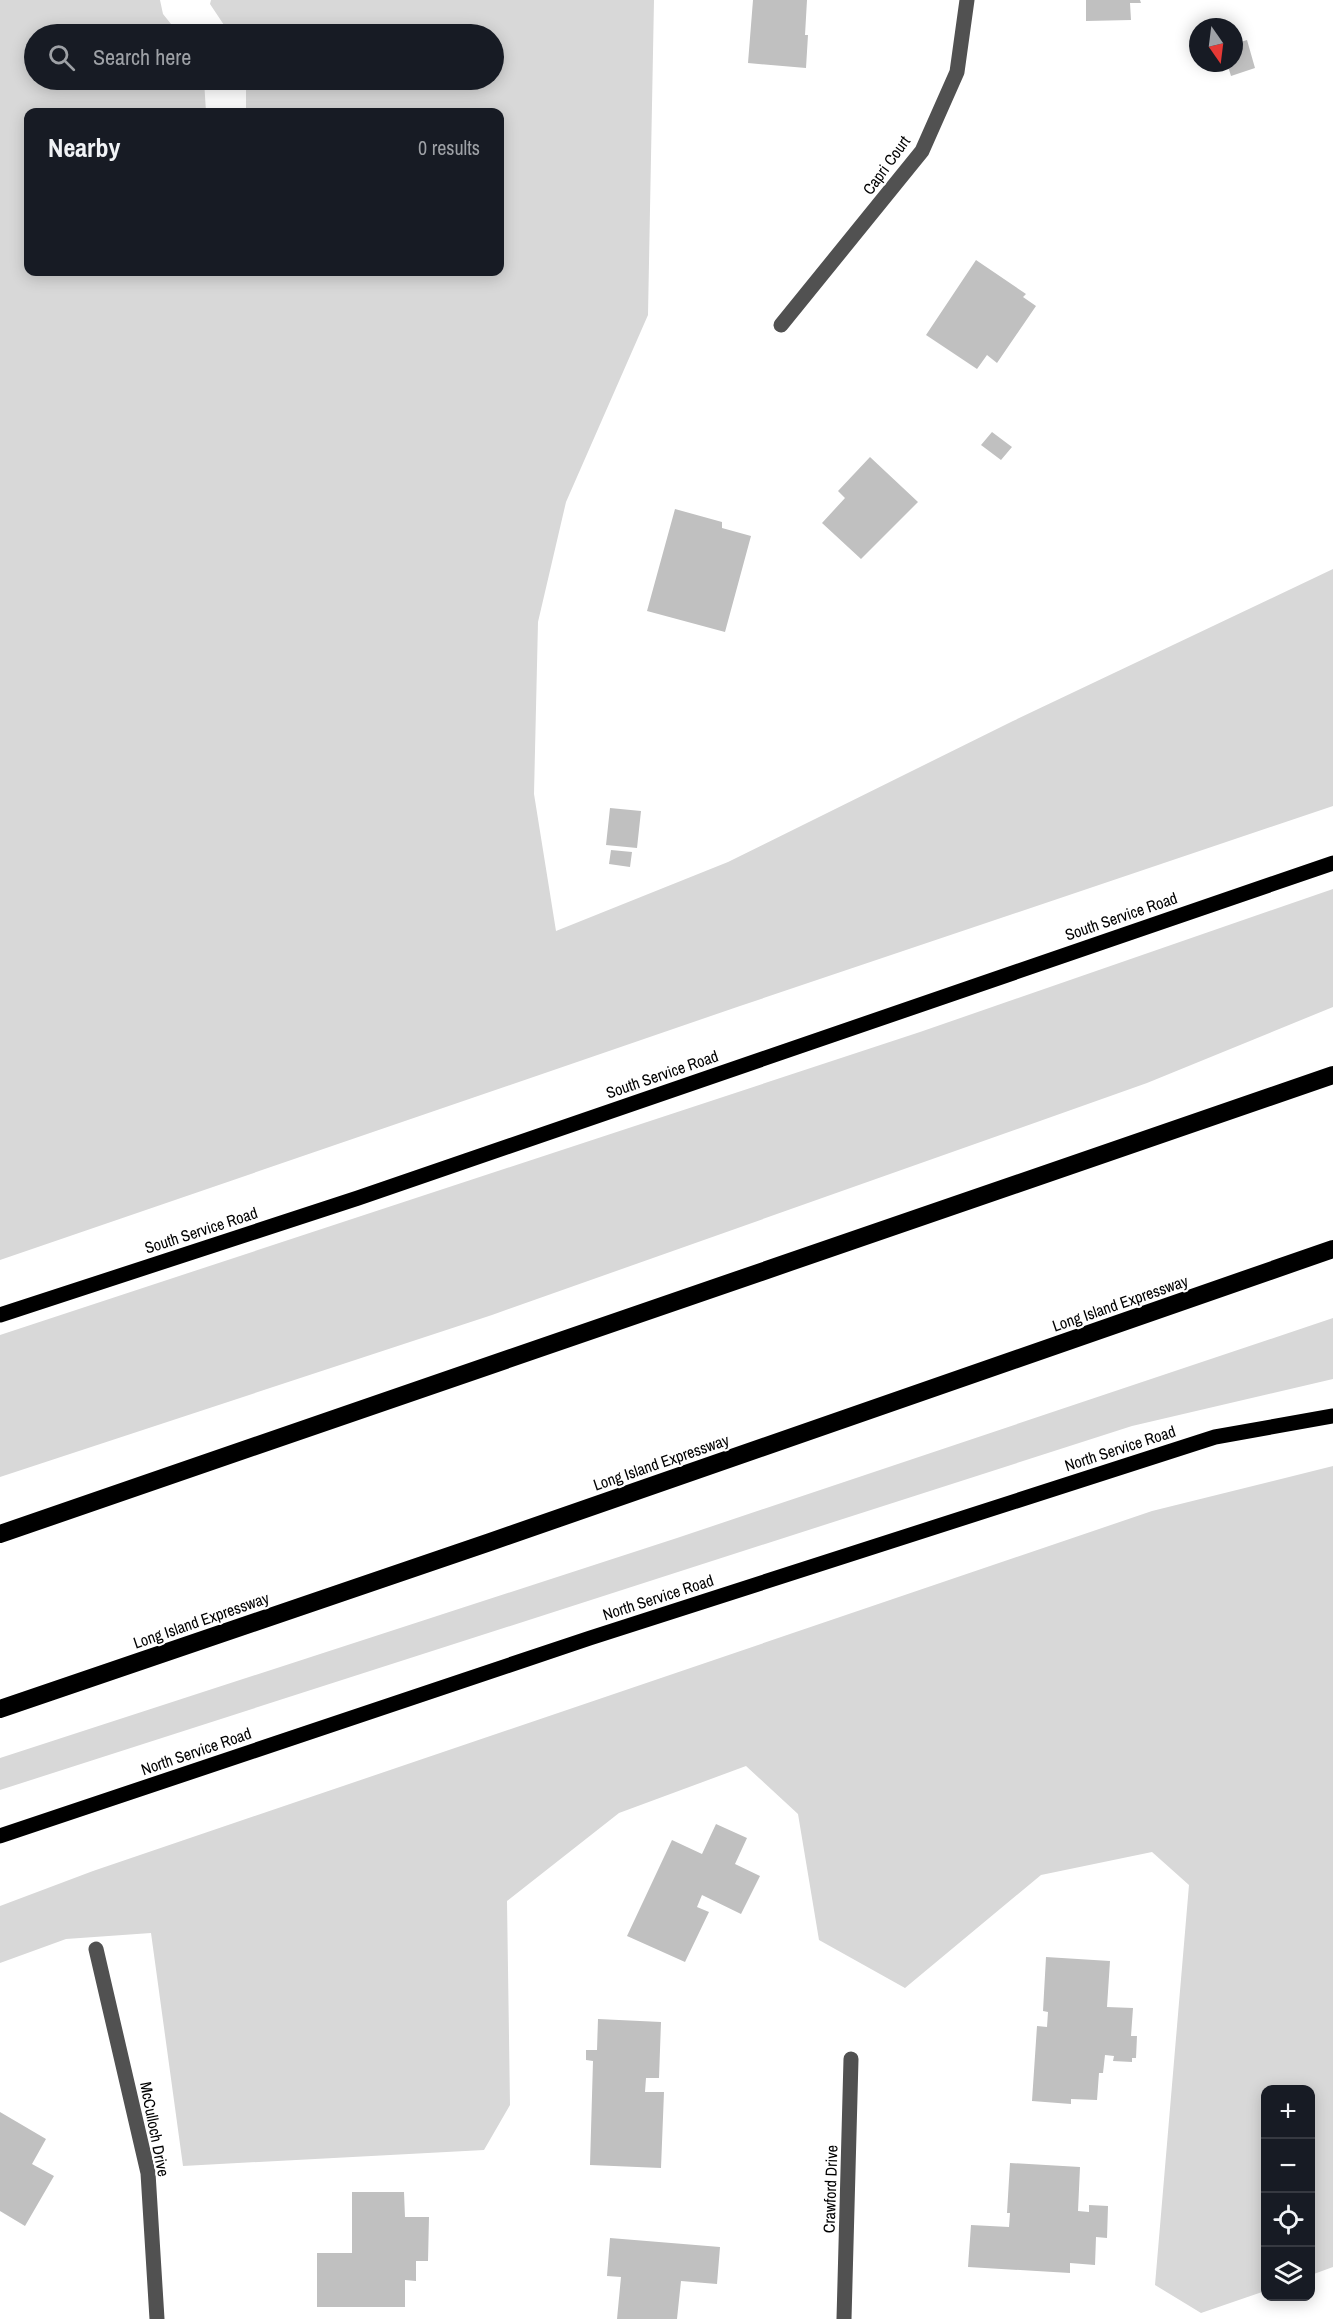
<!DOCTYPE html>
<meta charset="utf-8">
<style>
body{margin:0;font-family:"Archivo Narrow",sans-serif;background:#20242c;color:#f1f3f6}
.controls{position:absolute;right:18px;bottom:18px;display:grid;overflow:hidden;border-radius:12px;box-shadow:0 3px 15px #0003}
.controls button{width:54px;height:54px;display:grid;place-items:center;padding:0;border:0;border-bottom:2px solid #363941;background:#171b24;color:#f1f3f6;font:30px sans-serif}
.compass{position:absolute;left:1189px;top:18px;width:54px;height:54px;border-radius:50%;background:#171b24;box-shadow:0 3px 15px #0003;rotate:166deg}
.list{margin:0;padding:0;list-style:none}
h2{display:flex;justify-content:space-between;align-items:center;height:78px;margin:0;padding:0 24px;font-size:26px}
h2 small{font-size:20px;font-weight:400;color:#9ea1a6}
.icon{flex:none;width:33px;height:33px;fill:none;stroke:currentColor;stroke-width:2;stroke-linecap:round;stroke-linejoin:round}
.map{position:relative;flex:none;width:1333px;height:2319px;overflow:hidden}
.search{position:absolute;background:#171b24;box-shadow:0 3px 15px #0003;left:24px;top:24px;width:480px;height:66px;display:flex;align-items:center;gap:15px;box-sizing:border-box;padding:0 21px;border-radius:33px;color:#9ea1a6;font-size:22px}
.panel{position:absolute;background:#171b24;box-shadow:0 3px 15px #0003;left:24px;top:108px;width:480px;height:168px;border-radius:12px}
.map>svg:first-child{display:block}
.green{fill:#d8d8d8}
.building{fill:#c0c0c0}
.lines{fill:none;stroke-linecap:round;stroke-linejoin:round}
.minor{stroke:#515151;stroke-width:15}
.major{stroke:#000;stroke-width:15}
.highway{stroke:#000;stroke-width:18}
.labels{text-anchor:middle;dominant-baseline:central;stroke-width:4.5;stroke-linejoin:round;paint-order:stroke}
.street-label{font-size:16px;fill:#000;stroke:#fff}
</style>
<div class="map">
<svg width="1333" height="2319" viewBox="0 0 1333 2319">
<rect width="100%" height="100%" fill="#fff"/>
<path class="green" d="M0,0H160L163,14L179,34H34V80H204L206,112H28V272H500V112H246V80H494V34H230L210,4L211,0H654L648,315L566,502L538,622L534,794L556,931L728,862L1013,721L1333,569V806L740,1006L0,1260Z
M1333,889V1007L1147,1083L492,1315L0,1477V1335L920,1032Z
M1333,1318V1379L1132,1426L0,1790V1758L677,1538Z
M1333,1466V2267L1311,2275L1310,2090H1266L1265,2291L1201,2313L1155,2285L1189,1885L1152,1852L1041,1875L905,1988L819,1940L798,1814L746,1766L619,1813L507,1901L510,2105L484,2150L183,2166L151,1933L66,1939L0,1963V1906L93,1871L1152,1511Z"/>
<path class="building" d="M753,0H807L805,35H808L806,68L748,63Z
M1086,0H1140L1141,3H1130L1131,20L1086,21Z
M1247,40L1255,68L1231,76L1227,63H1234V44Z
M976,260L1026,294L1023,297L1036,306L997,363L987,355L977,369L926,335Z
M992,432L1012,447L1001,460L981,445Z
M870,457L918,502L861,559L822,523L845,498L838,491Z
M675,509L722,522V528L751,536L725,632L647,611Z
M610,808L641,811L637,848L606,845Z
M611,850L632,852L630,867L609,864Z
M716,1824L747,1838L735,1864L760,1876L741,1914L702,1895L697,1907L709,1912L685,1962L627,1936L672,1840L702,1854Z
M1046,1957L1110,1961L1107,2007L1133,2008L1131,2036H1137L1136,2058H1132V2062L1113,2061L1114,2056L1105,2055L1103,2073H1099L1097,2100L1071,2099V2104L1032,2101L1037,2026L1047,2027L1048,2012L1043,2011Z
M598,2019L661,2022L659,2078H646L645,2092H664L661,2168L590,2165L593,2061L586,2060V2050H597Z
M0,2112L46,2139L32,2164L54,2176L25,2226L0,2211Z
M1010,2163L1080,2167L1078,2211L1089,2212V2205L1108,2206L1107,2238L1096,2237L1095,2265L1070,2263V2273L968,2267L971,2225L1009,2227L1010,2213H1007Z
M352,2192H404L405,2217H429L428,2261H416V2281L405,2280V2307H317V2253H352Z
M610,2238L720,2247L717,2284L681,2281L677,2319H617L621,2277L607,2276Z"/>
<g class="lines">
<path class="minor" d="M781,325L922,151L957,72L967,0
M96,1949L148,2173L157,2319
M844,2319L851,2059"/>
<path class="major" d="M0,1315L358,1198L1333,863
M0,1836L590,1638L1215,1437L1333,1416"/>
<path class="highway" d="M0,1534L1333,1075
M0,1709L490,1542L1333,1249"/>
</g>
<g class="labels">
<g class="street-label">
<text transform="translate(886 165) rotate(-54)">Capri Court</text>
<text transform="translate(1121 916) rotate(-19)">South Service Road</text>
<text transform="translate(662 1074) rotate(-19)">South Service Road</text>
<text transform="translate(201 1230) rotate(-18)">South Service Road</text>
<text transform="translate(1120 1303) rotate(-19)">Long Island Expressway</text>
<text transform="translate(1120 1448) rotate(-18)">North Service Road</text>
<text transform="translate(661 1462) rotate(-19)">Long Island Expressway</text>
<text transform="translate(658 1597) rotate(-18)">North Service Road</text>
<text transform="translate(201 1620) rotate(-19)">Long Island Expressway</text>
<text transform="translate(196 1751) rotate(-19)">North Service Road</text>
<text transform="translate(155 2129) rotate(79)">McCulloch Drive</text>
<text transform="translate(830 2189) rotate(-88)">Crawford Drive</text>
</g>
</g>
</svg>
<div class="controls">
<button>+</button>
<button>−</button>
<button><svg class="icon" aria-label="locate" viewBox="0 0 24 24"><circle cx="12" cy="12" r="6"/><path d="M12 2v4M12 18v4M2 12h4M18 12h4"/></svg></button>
<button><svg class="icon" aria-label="layers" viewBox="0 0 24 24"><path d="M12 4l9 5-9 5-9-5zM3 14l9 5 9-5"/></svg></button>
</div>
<svg class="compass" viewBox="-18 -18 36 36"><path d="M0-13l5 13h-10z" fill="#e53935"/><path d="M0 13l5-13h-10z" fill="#9ea1a6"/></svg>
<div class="search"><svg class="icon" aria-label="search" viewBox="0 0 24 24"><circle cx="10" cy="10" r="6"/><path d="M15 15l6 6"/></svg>Search here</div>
<section class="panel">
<h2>Nearby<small>0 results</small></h2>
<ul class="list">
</ul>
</section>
</div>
